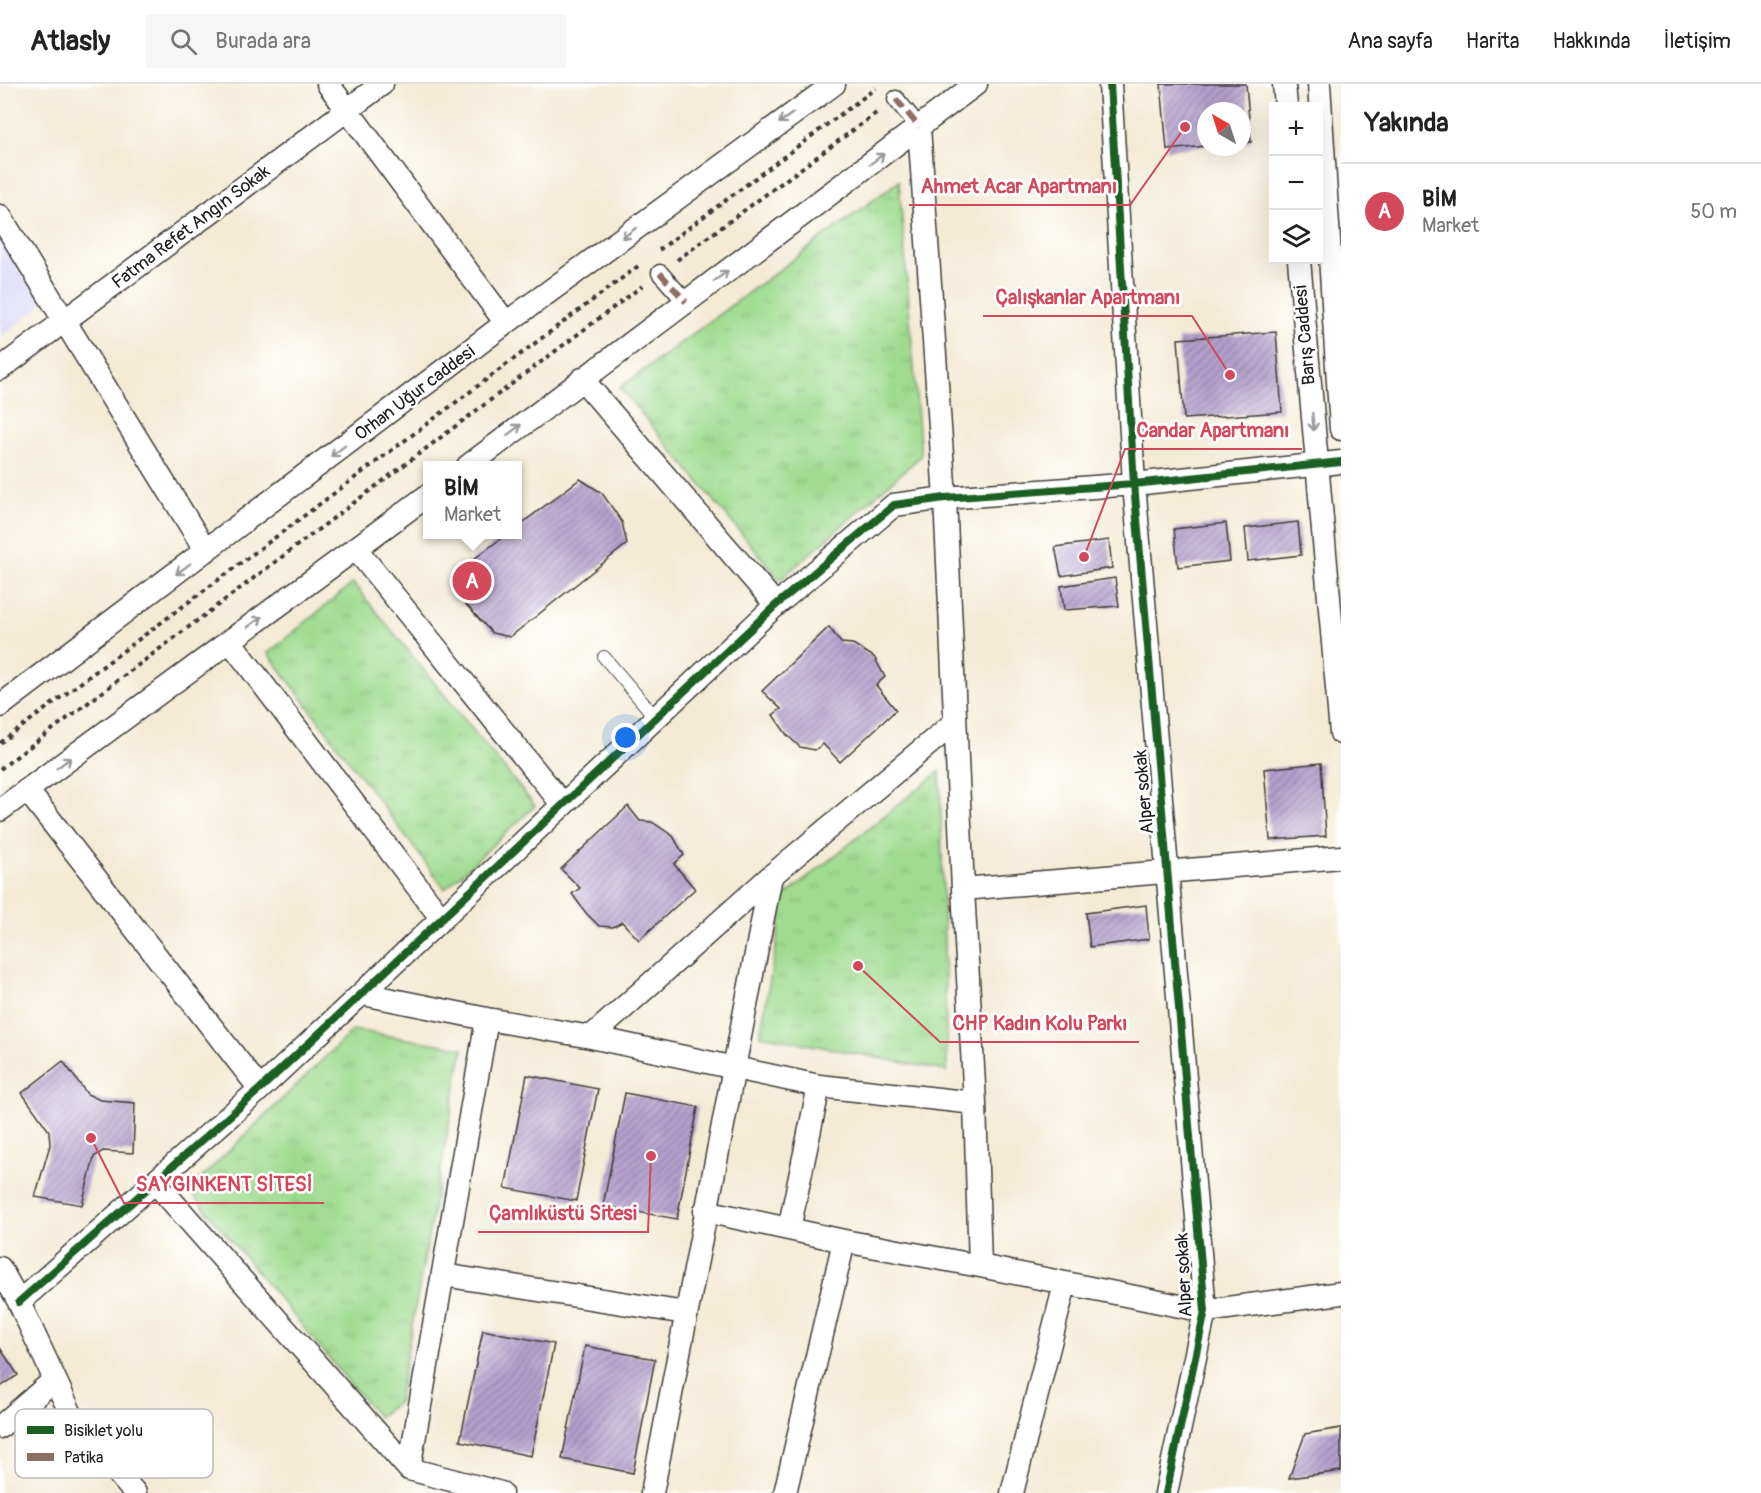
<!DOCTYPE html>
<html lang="tr">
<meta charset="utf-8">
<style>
body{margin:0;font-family:Pangolin,sans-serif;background:#f6f6f6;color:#222}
.controls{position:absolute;right:18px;top:18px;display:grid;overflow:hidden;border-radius:0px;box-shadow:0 6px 24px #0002}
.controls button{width:54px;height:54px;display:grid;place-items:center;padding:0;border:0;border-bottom:2px solid #e0e0e0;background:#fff;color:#222;font:30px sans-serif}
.compass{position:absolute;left:1197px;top:18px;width:54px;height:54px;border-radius:50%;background:#fff;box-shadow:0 6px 24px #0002;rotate:321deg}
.you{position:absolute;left:626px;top:654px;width:21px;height:21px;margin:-15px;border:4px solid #fff;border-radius:50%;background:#1a73e8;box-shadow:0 0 0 9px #1a73e833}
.badge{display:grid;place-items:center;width:39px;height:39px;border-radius:50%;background:#d1495b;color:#fff;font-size:20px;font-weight:700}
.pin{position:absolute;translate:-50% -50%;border:3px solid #fff;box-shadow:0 2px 6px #0006}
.popup{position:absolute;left:423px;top:377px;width:99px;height:78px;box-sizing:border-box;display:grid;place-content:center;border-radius:0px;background:#fff;filter:drop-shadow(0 2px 4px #0005);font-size:20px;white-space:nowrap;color:#767676}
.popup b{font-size:22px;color:#222}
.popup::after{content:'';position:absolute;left:50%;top:100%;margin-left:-12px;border:12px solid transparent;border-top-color:#fff}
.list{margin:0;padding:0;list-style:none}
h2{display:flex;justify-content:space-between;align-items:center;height:78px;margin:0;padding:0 24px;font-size:26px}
h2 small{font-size:20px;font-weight:400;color:#767676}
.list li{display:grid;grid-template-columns:39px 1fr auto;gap:18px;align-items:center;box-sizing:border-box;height:96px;padding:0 24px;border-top:2px solid #e0e0e0}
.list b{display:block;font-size:22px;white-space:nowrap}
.list p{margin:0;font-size:20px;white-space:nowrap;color:#767676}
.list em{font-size:20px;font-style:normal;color:#767676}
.icon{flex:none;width:33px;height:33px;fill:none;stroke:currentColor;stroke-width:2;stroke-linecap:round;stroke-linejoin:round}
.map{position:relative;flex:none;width:1341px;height:1409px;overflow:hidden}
header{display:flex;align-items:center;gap:36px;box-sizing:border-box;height:84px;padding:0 30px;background:#fff;border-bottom:2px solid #e0e0e0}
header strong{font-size:28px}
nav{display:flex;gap:33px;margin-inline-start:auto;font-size:21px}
.search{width:420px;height:54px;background:#f6f6f6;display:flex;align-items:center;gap:15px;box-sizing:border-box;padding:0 21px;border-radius:0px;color:#767676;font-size:22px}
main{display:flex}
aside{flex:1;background:#fff}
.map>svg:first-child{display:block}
.built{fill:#d8d7f8}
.grass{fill:url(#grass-tufts);stroke:#5e7c56;stroke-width:1.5}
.building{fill:url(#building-hatch)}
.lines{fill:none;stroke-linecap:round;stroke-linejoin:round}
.service-casing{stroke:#3c3b38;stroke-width:14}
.pedestrian-casing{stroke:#3c3b38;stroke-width:19}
.minor-casing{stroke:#3c3b38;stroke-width:25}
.path{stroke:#3c3b38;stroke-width:4;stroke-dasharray:4.5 4.5;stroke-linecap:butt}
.service{stroke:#fff;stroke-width:12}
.pedestrian{stroke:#fff;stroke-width:16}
.minor{stroke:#fff;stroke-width:22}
.quiet{stroke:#8d6e63;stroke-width:6;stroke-dasharray:12 6;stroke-linecap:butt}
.cycleway-casing{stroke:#fff;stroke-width:11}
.cycleway{stroke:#1b5e20;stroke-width:8}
.oneway{stroke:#999}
.labels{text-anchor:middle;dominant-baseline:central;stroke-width:5;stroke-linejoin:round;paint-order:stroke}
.street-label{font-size:18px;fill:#1c1c1c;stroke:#fff}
.key{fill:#fff;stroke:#bbb;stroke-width:1.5}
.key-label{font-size:16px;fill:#1c1c1c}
.leader{fill:none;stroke:#d1495b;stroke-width:2}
.callout-dot{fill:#d1495b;stroke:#fff;stroke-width:2}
.callout-label{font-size:20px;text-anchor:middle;font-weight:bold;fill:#d1495b;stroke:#fff;stroke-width:5;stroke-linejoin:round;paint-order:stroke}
</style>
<header>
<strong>Atlasly</strong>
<div class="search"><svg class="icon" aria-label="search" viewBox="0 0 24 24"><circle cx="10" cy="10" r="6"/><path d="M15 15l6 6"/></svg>Burada ara</div>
<nav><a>Ana sayfa</a><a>Harita</a><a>Hakkında</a><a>İletişim</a></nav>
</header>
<main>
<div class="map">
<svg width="1341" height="1409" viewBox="0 0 1341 1409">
<defs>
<pattern id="grass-tufts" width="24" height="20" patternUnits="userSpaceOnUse" patternTransform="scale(1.5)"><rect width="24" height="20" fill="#9fdb8f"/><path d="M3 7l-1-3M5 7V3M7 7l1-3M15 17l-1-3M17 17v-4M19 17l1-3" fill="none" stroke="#88bb7b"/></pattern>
<pattern id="building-hatch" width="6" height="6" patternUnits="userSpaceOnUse" patternTransform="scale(1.5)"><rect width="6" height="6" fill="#b5a0cd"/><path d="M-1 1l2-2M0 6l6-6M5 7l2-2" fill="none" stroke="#9282a6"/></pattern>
</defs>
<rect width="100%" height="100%" fill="#fff"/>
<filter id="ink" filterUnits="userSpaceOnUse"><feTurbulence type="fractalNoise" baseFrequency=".0167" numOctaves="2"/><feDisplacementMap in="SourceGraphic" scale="12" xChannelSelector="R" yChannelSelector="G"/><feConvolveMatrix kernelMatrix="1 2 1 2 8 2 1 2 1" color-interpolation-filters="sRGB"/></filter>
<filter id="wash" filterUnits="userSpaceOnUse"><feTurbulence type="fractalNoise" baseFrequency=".008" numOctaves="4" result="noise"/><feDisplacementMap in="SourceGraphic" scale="24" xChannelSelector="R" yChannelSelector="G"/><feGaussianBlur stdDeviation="1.35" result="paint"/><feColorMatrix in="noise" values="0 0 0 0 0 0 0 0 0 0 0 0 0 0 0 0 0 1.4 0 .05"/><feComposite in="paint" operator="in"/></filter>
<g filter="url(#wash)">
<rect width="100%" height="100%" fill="#f4ebd5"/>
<path class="built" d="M0,140L44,210L38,224L0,253Z"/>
<path class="grass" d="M899,97L921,372L780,496L620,304Z
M353,499L535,722L445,805L268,569Z
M940,687L947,987L760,951L785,812Z
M353,946L463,964L398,1318L378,1333L189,1106Z"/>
<g id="blocks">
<path class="building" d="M1161,0H1246L1251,58L1242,59V27H1206V62L1167,66Z
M1276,248L1282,328L1184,335L1178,255Z
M580,395L602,409L622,438L627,460L510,553L492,549L461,515L458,487L507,450H517V443Z
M1298,438L1301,471L1248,477L1245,444Z
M1226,439L1230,477L1178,483L1174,445Z
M1109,456L1112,484L1061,492L1055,463Z
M1115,494L1119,522L1064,526L1061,502Z
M829,543L841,559L853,560L874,573L885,593L876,601L896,626L840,678L823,660L815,666L800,663L787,651L773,631L781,625L762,607Z
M1321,679L1326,752L1270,756L1264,685Z
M628,722L640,737L652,738L673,752L684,771L674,780L695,805L639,856L622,838L613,843L599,842L586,829L572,810L580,804L561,785Z
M1146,821L1149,855L1090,863L1086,829Z
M63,977L87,1010L100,1016L135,1019L133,1069L103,1067L94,1073L82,1121L35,1113L50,1061L49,1047L22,1009Z
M527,991L598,1005L576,1117L505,1104Z
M625,1009L698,1023L677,1135L603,1122Z
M483,1246L554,1260L531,1372L460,1357Z
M585,1262L655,1275L633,1389L562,1375Z
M0,1264L18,1291L0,1303Z
M1341,1344V1387L1289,1394L1305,1350Z"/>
</g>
</g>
<g filter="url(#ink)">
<use href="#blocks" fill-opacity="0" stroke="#3c3b38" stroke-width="1.5"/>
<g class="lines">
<defs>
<path id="service" d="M604,573L656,634"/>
<path id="pedestrian" d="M896,15L919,43
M660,189L686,218"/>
<path id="minor" d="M328,0L506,239
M1110,0L1134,400L1205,1227L1166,1409
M1284,0L1286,22
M1319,0L1341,345
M919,43L945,414L963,805L975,1019L980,1182
M0,132L206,467
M1299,176L1341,649
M0,285L382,0
M582,295L776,521
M468,382L976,0
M356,465L563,721
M230,557L442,835
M0,622L506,239L834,0
M27,706L260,1005
M0,726L427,412
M963,805L1341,773
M363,910L487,935L591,953L819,1002L975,1019
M591,953L771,792L955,638
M155,1098L409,1385L501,1409
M705,1127L844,1157L980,1182L1205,1227L1341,1209
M789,1145L819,1002
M0,1184L19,1218L76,1341L135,1409
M443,1191L686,1229
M19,1218L260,1005L776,521L894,421L945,414L1134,400L1341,378
M0,1343L54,1296
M409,1385L487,935
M652,1409L771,792
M785,1409L844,1157
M1012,1409L1065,1200"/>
</defs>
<use href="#service" class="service-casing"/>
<use href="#pedestrian" class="pedestrian-casing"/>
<use href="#minor" class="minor-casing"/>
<path class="path" d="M659,166L876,4
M677,176L879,27
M0,659L641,180
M0,685L642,202"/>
<use href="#service" class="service"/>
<use href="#pedestrian" class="pedestrian"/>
<use href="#minor" class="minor"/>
<path class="quiet" d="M896,15L919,43
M660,189L686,218"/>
<defs>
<path id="cycleway" d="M1110,0L1134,400L1205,1227L1166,1409
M19,1218L260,1005L776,521L894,421L945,414L1134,400L1341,378"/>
</defs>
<use href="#cycleway" class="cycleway-casing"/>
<use href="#cycleway" class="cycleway"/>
</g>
<defs><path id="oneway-shaft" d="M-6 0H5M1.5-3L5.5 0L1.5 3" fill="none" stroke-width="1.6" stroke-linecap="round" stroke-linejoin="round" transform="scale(1.5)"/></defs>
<g class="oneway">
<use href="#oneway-shaft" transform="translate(786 34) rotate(144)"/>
<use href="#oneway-shaft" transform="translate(877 75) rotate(-37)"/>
<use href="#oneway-shaft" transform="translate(629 149) rotate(144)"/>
<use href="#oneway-shaft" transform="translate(721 192) rotate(-37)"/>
<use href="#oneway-shaft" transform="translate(1313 338) rotate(85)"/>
<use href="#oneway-shaft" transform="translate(514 346) rotate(-37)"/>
<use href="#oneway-shaft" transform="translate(338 367) rotate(143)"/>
<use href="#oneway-shaft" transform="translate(183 485) rotate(143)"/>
<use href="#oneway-shaft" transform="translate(255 538) rotate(-36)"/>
<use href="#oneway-shaft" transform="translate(64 679) rotate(-36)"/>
</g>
</g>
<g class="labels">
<g class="street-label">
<text transform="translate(191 143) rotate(-37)">Fatma Refet Angın Sokak</text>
<text transform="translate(1305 251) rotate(-95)">Barış Caddesi</text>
<text transform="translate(415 309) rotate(-37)">Orhan Uğur caddesi</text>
<text transform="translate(1144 708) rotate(-95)">Alper sokak</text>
<text transform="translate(1184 1191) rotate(-93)">Alper sokak</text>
</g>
</g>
<rect x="15" y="1325" width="198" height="69" rx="9" class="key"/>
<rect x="27" y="1342" width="27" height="8" fill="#1b5e20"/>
<rect x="27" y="1369" width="27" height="8" fill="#8d6e63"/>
<g class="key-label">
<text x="64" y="1352">Bisiklet yolu</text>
<text x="64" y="1379">Patika</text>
</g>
<path class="leader" d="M1185 43L1130 121H909M1230 291L1192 232H983M1084 473L1125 365H1302M858 882L940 958H1139M91 1054L124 1119H324M651 1072L648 1148H478"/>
<g class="callout-dot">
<circle cx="1185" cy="43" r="6"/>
<circle cx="1230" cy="291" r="6"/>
<circle cx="1084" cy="473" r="6"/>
<circle cx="858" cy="882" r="6"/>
<circle cx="91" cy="1054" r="6"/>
<circle cx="651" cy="1072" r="6"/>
</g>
<g class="callout-label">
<text x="1019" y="109">Ahmet Acar Apartmanı</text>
<text x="1088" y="220">Çalışkanlar Apartmanı</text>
<text x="1213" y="353">Candar Apartmanı</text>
<text x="1040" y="946">CHP Kadın Kolu Parkı</text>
<text x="224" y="1107">SAYGINKENT SİTESİ</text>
<text x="563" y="1136">Çamlıküstü Sitesi</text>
</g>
</svg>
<div class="controls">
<button>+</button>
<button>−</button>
<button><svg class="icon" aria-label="layers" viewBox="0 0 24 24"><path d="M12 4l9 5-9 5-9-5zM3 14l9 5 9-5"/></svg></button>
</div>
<svg class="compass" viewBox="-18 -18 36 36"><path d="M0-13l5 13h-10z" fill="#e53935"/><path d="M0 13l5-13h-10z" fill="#767676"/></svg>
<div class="you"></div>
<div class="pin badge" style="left:472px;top:497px">A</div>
<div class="popup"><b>BİM</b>Market</div>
</div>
<aside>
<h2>Yakında<small></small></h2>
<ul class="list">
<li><span class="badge">A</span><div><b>BİM</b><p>Market</p></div><em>50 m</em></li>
</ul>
</aside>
</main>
